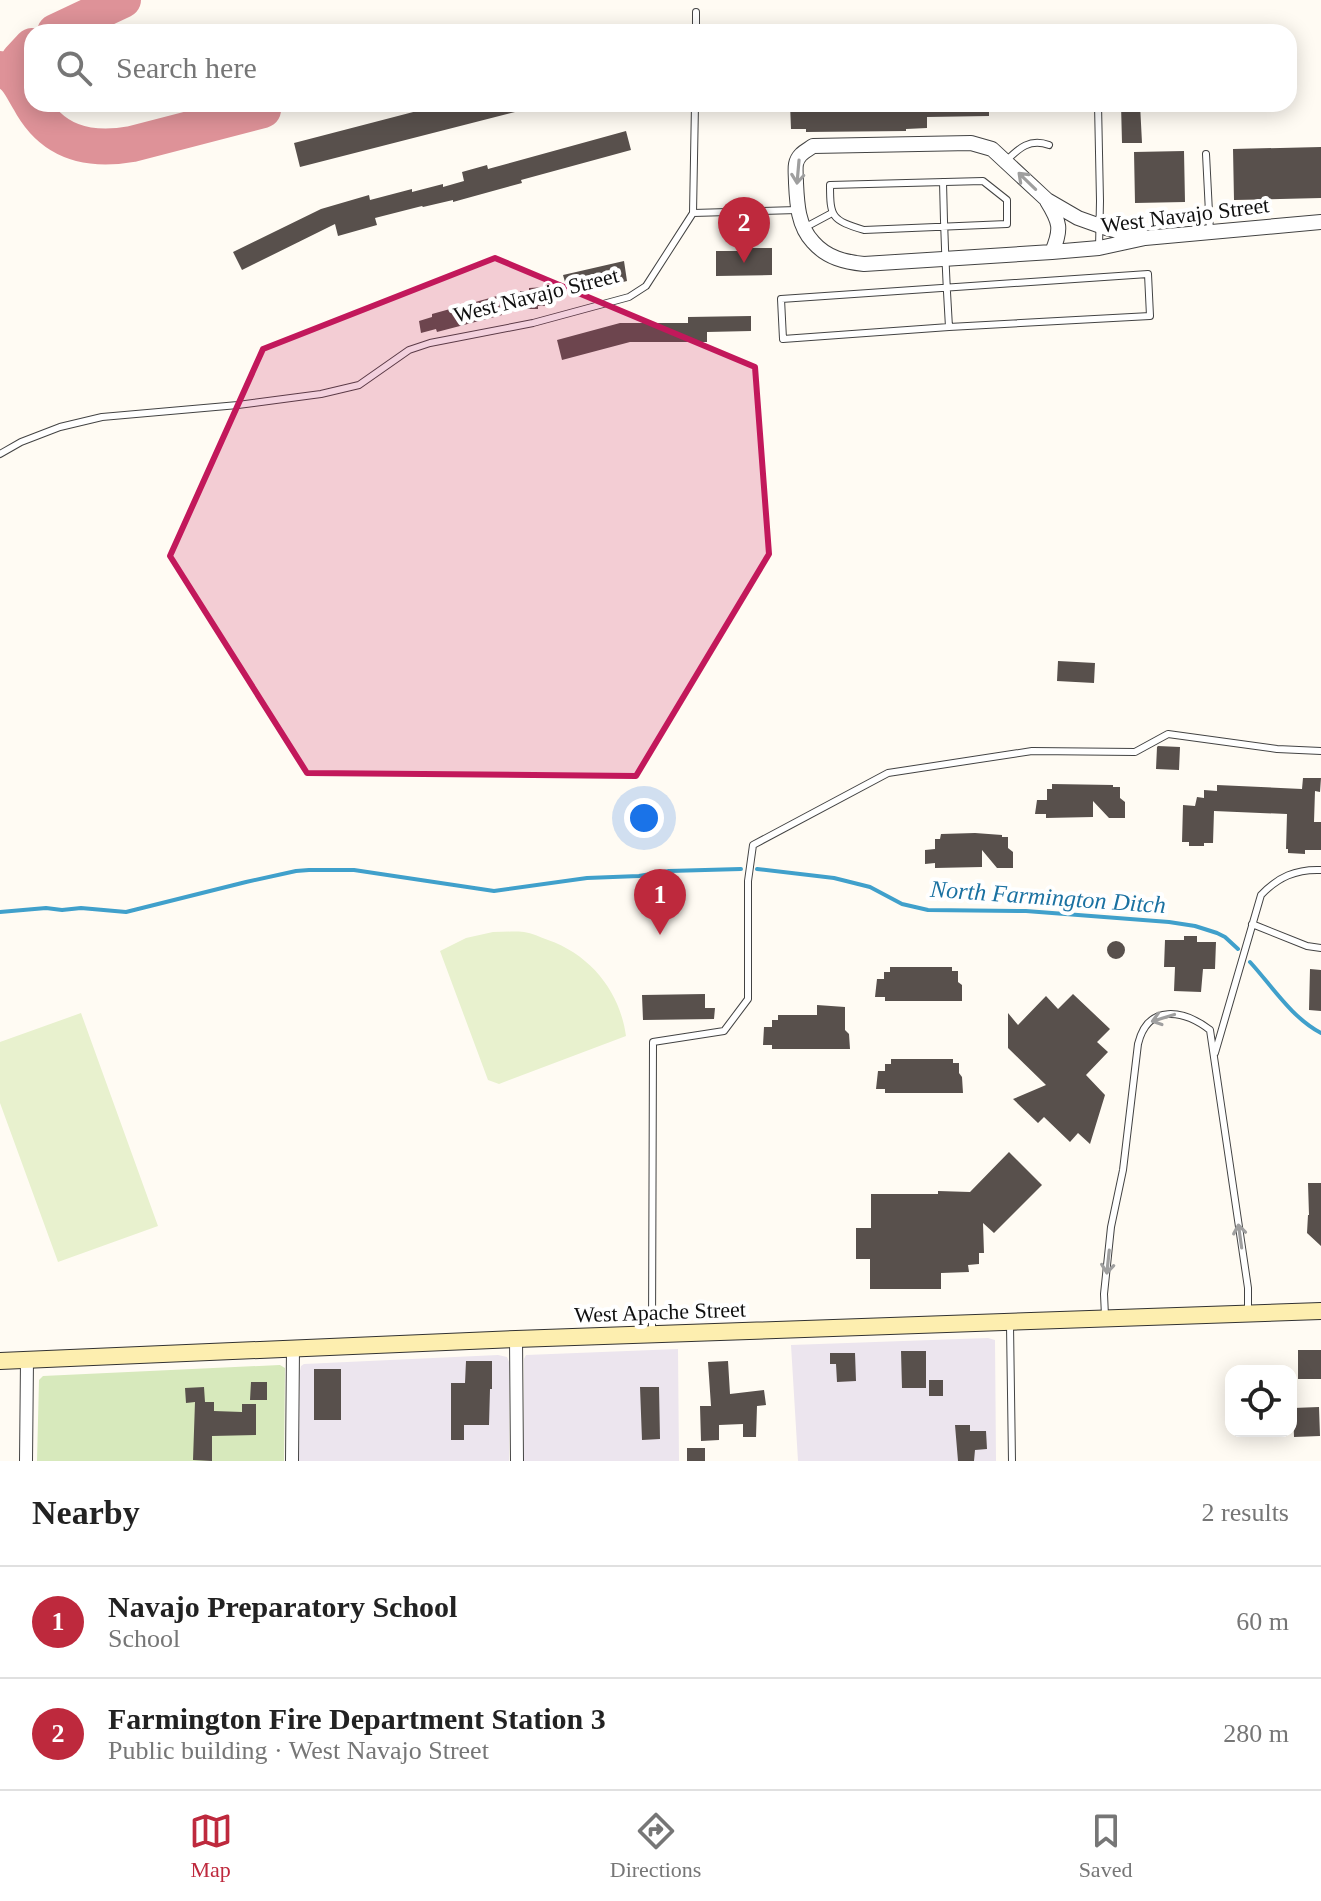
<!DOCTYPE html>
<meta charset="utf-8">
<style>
body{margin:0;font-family:"Times New Roman",serif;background:#f6f6f6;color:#222}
.controls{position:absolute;right:24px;bottom:24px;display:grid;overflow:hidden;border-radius:16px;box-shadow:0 4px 20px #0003}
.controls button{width:72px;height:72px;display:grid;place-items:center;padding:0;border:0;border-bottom:2px solid #e0e0e0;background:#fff;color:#222;font:40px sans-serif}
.you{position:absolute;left:644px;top:818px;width:28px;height:28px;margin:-20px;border:6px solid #fff;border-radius:50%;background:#1a73e8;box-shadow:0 0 0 12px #1a73e833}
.badge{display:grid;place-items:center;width:52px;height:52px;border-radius:50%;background:#be293d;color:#fff;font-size:26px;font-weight:700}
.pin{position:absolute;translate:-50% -66px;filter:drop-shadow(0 2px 4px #0008)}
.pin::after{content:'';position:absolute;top:42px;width:28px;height:24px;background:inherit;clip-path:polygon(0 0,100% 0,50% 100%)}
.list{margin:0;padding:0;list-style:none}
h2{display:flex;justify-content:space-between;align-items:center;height:104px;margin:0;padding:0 32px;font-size:34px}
h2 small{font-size:26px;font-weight:400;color:#767676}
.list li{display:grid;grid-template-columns:52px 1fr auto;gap:24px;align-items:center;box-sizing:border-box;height:112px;padding:0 32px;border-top:2px solid #e0e0e0}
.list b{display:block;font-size:30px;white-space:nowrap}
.list p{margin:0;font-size:26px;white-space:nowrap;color:#767676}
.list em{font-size:26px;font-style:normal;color:#767676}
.icon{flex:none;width:44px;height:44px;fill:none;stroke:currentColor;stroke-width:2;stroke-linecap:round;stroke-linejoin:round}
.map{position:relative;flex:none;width:1321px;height:1461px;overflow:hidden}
.search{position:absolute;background:#fff;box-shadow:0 4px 20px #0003;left:24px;right:24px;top:24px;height:88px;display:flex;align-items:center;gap:20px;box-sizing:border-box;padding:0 28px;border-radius:24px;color:#767676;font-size:30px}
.sheet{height:328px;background:#fff}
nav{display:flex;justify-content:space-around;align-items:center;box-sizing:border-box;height:112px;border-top:2px solid #e0e0e0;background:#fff;font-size:22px;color:#767676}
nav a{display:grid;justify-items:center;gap:4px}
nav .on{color:#be293d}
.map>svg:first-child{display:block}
.industrial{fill:#ece5ee}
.green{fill:#d7e9bc}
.pitch{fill:#e8f1ce}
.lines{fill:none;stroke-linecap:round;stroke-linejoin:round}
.stream{stroke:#40a0cb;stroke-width:4}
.taxiway{stroke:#de9298;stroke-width:36}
.building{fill:#58504c}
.service-casing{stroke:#434343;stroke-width:8}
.minor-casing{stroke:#434343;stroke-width:14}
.tertiary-casing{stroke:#434343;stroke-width:16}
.secondary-casing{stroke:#323232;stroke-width:18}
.service{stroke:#fff;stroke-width:6}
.minor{stroke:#fff;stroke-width:12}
.tertiary{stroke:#fff;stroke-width:14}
.secondary{stroke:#fdeeaf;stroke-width:16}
.oneway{stroke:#9f9f9f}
.marked{fill:#c2185b;fill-opacity:0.2;stroke:#c2185b;stroke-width:6;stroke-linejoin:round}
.labels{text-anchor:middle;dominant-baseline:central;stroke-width:8;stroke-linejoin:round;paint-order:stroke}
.street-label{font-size:22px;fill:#101010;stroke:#fff}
.water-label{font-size:24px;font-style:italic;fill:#1a71a1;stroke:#fff}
</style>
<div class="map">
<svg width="1321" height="1461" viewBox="0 0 1321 1461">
<rect width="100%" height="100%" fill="#fffbf3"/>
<path class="industrial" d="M988,1338L995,1340L996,1461H798L791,1345Z
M678,1349L679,1461H524V1359L526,1355Z
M498,1355L507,1357L509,1362V1461H299L300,1371L301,1366L304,1364Z"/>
<path class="green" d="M280,1365L285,1368L284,1461H37L39,1380L43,1376Z"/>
<path class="pitch" d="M493,932C503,932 514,931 524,932C532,933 540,937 548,940C591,955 620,992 626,1036L499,1084L488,1080L440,951L466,938Z
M81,1013L158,1226L58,1262L0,1103V1042Z"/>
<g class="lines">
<path class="stream" d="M757,869L834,878L870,887L902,904L928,910L1026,911L1169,922L1195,926L1217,933L1225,937L1238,949
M0,912L46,908L62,910L81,908L126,912L246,882L296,871L309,870H354L494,891L587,878L639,876L669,871L741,869
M1250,962C1272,986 1292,1018 1321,1033"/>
<path class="taxiway" d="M55,32L123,0
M0,69C16,73 21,87 29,100C51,142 87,152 132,144L263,110
M19,81V60L32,46"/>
</g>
<path class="building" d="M444,104H530L531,108L300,167L294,143Z
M790,104H989V116L927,117V128L906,129V131L806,132V129H791Z
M1121,104H1140L1142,143H1122Z
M626,131L631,150L521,180L522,183L453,202V200L423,207L422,206L375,218L377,225L338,236L335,224L242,270L233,252L321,209L369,195L370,200L412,189V192L443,184V187L464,181L462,172L487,165L488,169Z
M1321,147V198L1234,200L1233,149Z
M1184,151L1185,202L1135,203L1134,152Z
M744,248H772V275L716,276V251H744Z
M624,261L627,281L569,296L563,275Z
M546,287V306H538V309H520V291H529V288Z
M497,296L502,315L437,332L436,329L421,333L419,321L432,317V314Z
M751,316V331L707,332V342H630L562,360L557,340L620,323H688V317Z
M1058,661L1095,663L1094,683L1057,681Z
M1158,746L1180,747L1179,770L1156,769L1157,747Z
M1303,778H1321L1320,792L1315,791L1314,822H1321V850H1305V854L1288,853V849H1286L1287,814L1214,811L1213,843H1204V846H1189V842H1182L1183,805L1195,806L1197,797L1204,798V790L1217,791V785L1302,789Z
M1052,784L1113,785V787H1120V798L1125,802V818H1109L1093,801V817L1046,818V814H1035L1037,800H1047V789H1052Z
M975,833L1002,835V837H1008V848L1013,852V868H997L982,850V867L935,868V863L925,864V850L935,849V839H940L941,834Z
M1184,936H1197V942H1216L1215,969H1203L1201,992L1174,991L1175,967H1164L1165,940H1184Z
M1107 950a9 9 0 1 1 18 0a9 9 0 1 1-18 0Z
M890,967H952V971H958V982L962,985V1001H885V997H875L877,979H884V972H890Z
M1310,969L1321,970V1011L1309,1010Z
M705,994V1008H715L714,1019L643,1020L642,995Z
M1073,994L1110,1029L1097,1042L1108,1052L1086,1075L1105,1095L1090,1144L1078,1133L1070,1142L1044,1117L1038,1123L1013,1099L1046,1085L1008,1048V1013L1018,1025L1046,996L1058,1009Z
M817,1005L845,1007V1030L849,1034L850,1049H772V1045H763L764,1027H772V1020H778V1015H817Z
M891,1059H953V1063H959V1073L962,1077L963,1093H885V1089H876L878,1071H885V1064H891Z
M1009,1152L1042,1185L994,1233L983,1223L984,1253H979V1264L968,1265L969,1272L941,1273V1289H870V1259H856V1228H871V1194H938V1191L970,1192Z
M1308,1183H1321V1246L1307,1233L1308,1215H1309Z
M1298,1350H1321V1379H1298Z
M901,1351H926V1388H902Z
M830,1353H855L856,1381L837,1382L836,1364H830Z
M466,1361H492V1389H490L489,1425H464V1440H451V1383H465Z
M728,1361L730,1394L764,1390L766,1405L757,1406L756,1437H743V1424L719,1425V1440L701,1441L700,1406H711L708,1362Z
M314,1369H341V1420H314Z
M929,1380H943V1396H929Z
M251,1382H267V1400H250Z
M204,1387L205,1402H214V1411L242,1412V1404H256V1435L212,1436V1461L193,1460L195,1402L186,1403L185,1388Z
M640,1387H659L660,1439L642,1440Z
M1319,1407L1320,1436L1294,1437L1293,1408Z
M955,1425H970V1431H986L987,1449L975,1450L974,1461H958Z
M687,1448H705V1461H687Z"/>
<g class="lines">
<defs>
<path id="service" d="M696,32V12
M1098,104L1100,201L1099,248
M1206,154L1210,232
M1006,161C1019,148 1030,138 1049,145
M983,181L1007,200V224L864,230C832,220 830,218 830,185Z
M943,182C944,231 946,279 949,327L1150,316L1148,274L781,299L783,339L949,327
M693,213L695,104
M693,213L797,210
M804,228L832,213
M0,454L21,442L60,427L102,417L238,405L321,394L359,385L409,350L430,343L533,323L629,297L646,286L693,213
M1252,924L1307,946L1321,948
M1215,1053L1261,895C1278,877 1296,869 1321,870
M1105,1316L1104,1294L1111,1227L1123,1170L1138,1044C1148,1003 1184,1010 1210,1030L1248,1288V1313
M1010,1325L1012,1461
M652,1332L653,1042L724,1031L748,999V881L753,845L888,773L1032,751L1135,752L1168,734L1277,749L1321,751"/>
<path id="minor" d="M516,1339L517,1461
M26,1461L27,1360
M292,1461L293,1348"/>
<path id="tertiary" d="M1047,201C1060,222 1062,229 1052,252
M1145,238L1106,228L1078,218L1047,200L992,149L971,143L813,146C806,151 798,154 796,164C795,169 796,177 796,183C797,204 798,226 813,242C827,258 845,262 864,264L1052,252L1099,248L1145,238L1321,222"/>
<path id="secondary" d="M0,1361L516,1339L1321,1311"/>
</defs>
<use href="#service" class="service-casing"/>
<use href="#minor" class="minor-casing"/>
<use href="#tertiary" class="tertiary-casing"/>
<use href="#secondary" class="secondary-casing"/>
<use href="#service" class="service"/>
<use href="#minor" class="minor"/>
<use href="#tertiary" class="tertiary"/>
<use href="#secondary" class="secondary"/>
</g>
<defs><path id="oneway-shaft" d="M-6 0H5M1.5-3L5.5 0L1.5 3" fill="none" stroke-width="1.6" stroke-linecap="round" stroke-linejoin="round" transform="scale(2)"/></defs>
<g class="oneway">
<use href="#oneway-shaft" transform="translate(798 172) rotate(95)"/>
<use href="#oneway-shaft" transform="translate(1027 181) rotate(-136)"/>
<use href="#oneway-shaft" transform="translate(1163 1018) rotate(163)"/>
<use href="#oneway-shaft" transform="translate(1240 1236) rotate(-98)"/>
<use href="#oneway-shaft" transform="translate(1108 1262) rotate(96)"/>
</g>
<path class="marked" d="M495,258L755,367L769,554L636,776L307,773L170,556L263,349Z"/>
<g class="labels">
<g class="street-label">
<text transform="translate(1185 215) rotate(-7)">West Navajo Street</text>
<text transform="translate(536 295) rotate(-14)">West Navajo Street</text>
<text transform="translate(660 1312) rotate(-2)">West Apache Street</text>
</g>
<g class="water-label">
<text transform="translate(1048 897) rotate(4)">North Farmington Ditch</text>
</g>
</g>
</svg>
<div class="controls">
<button><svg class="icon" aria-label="locate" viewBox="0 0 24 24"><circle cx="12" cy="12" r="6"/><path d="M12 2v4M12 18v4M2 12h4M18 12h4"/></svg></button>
</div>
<div class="you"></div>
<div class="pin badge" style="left:660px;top:935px">1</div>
<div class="pin badge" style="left:744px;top:263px">2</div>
<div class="search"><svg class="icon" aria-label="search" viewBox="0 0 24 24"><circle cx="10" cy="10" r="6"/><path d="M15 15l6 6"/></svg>Search here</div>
</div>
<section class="sheet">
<h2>Nearby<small>2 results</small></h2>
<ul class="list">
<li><span class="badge">1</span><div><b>Navajo Preparatory School</b><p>School</p></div><em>60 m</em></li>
<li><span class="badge">2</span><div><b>Farmington Fire Department Station 3</b><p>Public building · West Navajo Street</p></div><em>280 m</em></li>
</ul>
</section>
<nav>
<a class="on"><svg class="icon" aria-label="map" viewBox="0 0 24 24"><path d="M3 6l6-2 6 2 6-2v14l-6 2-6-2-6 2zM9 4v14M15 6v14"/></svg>Map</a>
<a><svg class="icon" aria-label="directions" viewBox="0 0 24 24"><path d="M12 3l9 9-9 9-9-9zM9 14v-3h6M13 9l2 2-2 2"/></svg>Directions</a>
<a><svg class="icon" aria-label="saved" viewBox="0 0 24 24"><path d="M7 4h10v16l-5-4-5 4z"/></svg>Saved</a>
</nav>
